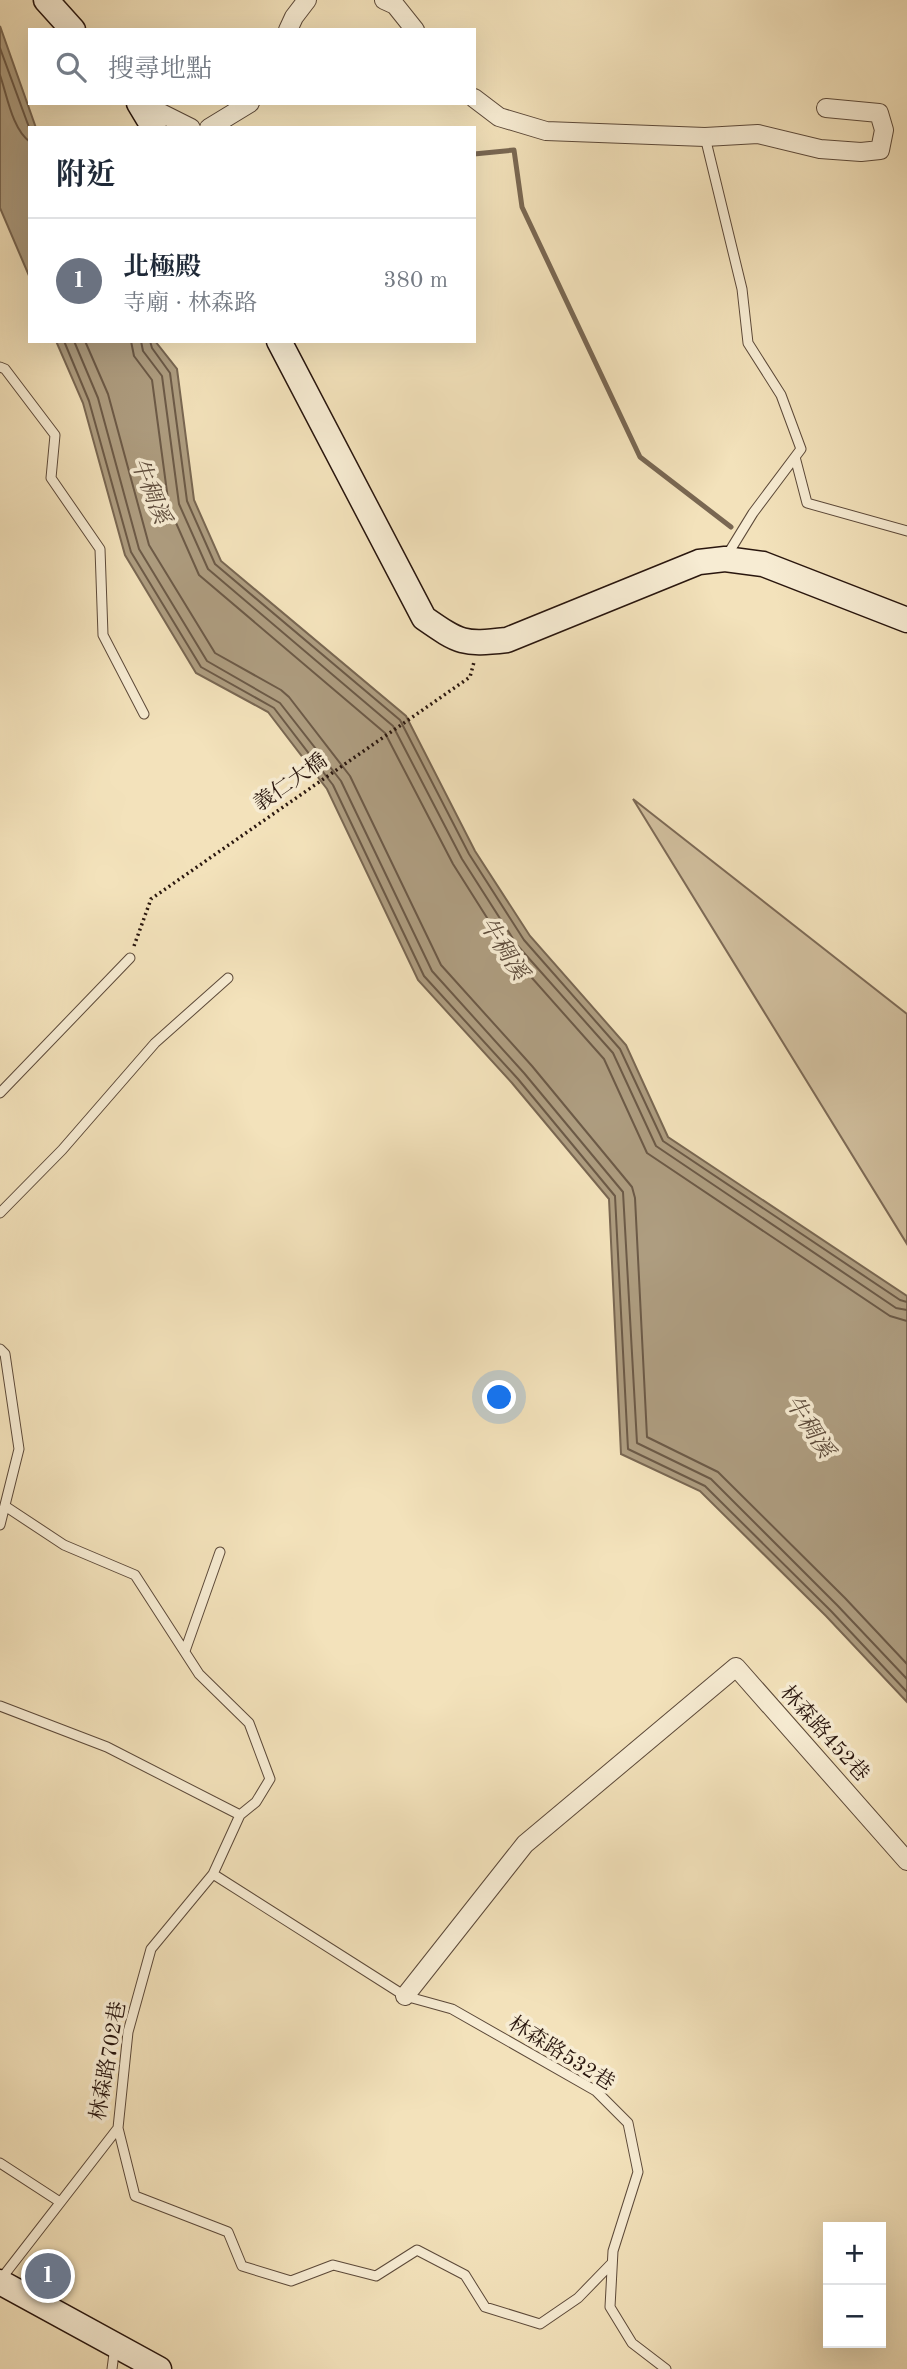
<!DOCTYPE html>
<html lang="zh-TW">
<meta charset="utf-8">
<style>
body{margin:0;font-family:"Old Standard TT","Noto Serif TC",serif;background:#f6f6f7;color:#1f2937}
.controls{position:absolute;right:21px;bottom:21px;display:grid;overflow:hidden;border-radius:0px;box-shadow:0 7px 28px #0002}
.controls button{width:63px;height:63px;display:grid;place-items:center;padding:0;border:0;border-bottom:2px solid #e0e1e3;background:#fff;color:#1f2937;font:35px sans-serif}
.you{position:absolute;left:500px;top:1398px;width:24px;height:24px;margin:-18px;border:5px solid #fff;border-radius:50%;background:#1a73e8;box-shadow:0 0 0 10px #1a73e833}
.badge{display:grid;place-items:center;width:46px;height:46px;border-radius:50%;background:#b45309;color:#fff;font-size:23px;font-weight:700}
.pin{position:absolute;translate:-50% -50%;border:4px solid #fff;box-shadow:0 2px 7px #0006}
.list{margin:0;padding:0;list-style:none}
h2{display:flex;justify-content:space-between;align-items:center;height:91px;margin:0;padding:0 28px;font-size:30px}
h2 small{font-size:23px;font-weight:400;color:#747a83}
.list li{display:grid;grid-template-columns:46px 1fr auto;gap:21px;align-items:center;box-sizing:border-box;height:126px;padding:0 28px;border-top:2px solid #e0e1e3}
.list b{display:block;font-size:26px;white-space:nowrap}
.list p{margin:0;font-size:23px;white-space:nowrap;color:#747a83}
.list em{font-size:23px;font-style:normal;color:#747a83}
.icon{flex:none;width:38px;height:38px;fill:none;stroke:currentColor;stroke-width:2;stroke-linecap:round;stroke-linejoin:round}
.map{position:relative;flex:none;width:907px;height:2369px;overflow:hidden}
.search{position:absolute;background:#fff;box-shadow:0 7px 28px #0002;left:28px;top:28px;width:448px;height:77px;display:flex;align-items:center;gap:18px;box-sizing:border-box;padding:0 24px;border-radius:0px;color:#747a83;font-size:26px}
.panel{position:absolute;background:#fff;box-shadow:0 7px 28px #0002;left:28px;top:126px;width:448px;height:217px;border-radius:0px}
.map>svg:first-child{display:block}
.green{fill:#d1bf9e;stroke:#7d6a56;stroke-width:2}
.water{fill:#ae9d80;stroke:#796752;stroke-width:2}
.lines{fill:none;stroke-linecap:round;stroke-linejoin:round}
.shore{stroke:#6c5a47;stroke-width:2}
.stream{stroke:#796752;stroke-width:5}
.lane-casing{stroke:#5c4939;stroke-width:11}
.street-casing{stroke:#5c4939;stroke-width:20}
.secondary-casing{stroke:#29160e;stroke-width:27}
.path{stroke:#29160e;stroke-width:3.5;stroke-dasharray:2 3.5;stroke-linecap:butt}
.lane{stroke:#f7ecd3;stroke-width:9}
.street{stroke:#f7ecd3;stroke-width:18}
.secondary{stroke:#f7ecd3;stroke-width:24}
.labels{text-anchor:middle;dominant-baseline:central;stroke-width:7;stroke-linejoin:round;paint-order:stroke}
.street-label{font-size:21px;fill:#29160e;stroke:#f7ecd3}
.water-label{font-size:23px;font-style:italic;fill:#5e4c3c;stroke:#f7ecd3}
</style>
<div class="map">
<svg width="907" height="2369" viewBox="0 0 907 2369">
<rect width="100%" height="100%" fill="#f3e2bb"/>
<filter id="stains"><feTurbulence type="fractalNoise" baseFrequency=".00286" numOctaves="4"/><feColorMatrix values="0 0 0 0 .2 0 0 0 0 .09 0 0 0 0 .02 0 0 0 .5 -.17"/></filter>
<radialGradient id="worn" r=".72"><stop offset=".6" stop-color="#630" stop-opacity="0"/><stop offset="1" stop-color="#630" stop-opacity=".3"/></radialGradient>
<path class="green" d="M633,799L907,1014V1244Z"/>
<path class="water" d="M0,26L36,128H30V278L0,208Z
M56,341H155L177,369L194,500L221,561L406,716L475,851L530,936L626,1045L668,1137L907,1296V1702L826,1616L700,1491L621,1454L609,1199L512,1083L418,980L327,789L268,712L196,673L125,555L83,403Z"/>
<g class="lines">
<path class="shore" d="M0,48L30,130
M0,75C7,95 12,129 30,142
M64,341L89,401L131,552L201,667L274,708L333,785L424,976L518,1079L615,1196L628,1449L705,1486L831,1611L907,1692
M74,341L98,398L139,549L207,661L280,703L341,781L432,971L524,1073L623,1192L637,1443L711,1479L837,1605L907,1679
M85,341L108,394L149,545L215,653L281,690L289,697L350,776L441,965L532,1066L632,1187L635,1198L647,1437L718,1472L845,1598L907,1664
M131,341L134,356L152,380L169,507L199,575L385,733L453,864L508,951L604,1059L647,1153L890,1316L907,1321
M141,341L143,351L162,376L179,504L208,569L393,726L462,859L517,945L613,1053L656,1146L896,1308L907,1310
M150,341L152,348L170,373L187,501L215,564L400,720L469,854L524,940L620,1049L663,1141L900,1300L907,1302"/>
<path class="stream" d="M474,154L514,150L522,207L640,457L731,527"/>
<defs>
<path id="lane" d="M705,137L742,289L748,343L781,395L801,449L753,513L726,557
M0,367L5,369L55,435L51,478L100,549L103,635L144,714
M795,457L807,503L907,531
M0,1093L130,958
M0,1213L62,1150L155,1043L228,978
M0,1349L5,1354L19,1449L0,1525
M185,1651L220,1552
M0,1706L107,1747L240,1815L256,1802L270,1779L249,1723L199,1674L135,1575L64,1545L5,1506
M240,1815L213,1874L405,1996L452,2009L596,2091L628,2123L638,2172L613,2251L610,2307L632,2343L666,2369
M118,2128L135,2196L228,2232L242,2266L291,2281L333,2265L376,2276L417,2250L465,2275L485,2307L540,2324L578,2298L612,2263
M0,2163L60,2202
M1,2279L118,2128L128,2032L151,1949L213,1874
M112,2369L115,2346"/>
<path id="street" d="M384,0L395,5L415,30
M288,30L294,17L307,0
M474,98L499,117L546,131L705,137L758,134L820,149L861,152L880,150L884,130L879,113L826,108
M141,103L191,128
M209,128L250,103
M405,1996L525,1844L736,1667L907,1861"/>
<path id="secondary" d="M46,0L73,30
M139,103L154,128
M279,341L424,618C460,643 463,645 507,640L699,562L725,559L763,564L907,620
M0,2282L159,2369"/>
</defs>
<use href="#lane" class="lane-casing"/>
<use href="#street" class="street-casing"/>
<use href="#secondary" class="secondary-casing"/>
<path class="path" d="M134,946L151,899L470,677L474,662"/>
<use href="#lane" class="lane"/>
<use href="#street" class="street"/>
<use href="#secondary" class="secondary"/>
</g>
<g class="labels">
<g class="street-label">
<text transform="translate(291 783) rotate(-35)">義仁大橋</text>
<text transform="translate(824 1734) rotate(48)">林森路452巷</text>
<text transform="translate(561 2054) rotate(32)">林森路532巷</text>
<text transform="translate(109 2061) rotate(-80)">林森路702巷</text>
</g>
<g class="water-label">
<text transform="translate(150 491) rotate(68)">牛稠溪</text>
<text transform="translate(503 949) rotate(57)">牛稠溪</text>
<text transform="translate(809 1427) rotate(57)">牛稠溪</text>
</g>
</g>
<rect width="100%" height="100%" filter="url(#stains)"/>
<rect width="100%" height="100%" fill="url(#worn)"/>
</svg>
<div class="controls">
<button>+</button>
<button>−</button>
</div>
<div class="you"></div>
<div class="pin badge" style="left:48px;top:2276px;background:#6b7280">1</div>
<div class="search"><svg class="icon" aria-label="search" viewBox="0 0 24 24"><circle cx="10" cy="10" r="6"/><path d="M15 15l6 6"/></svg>搜尋地點</div>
<section class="panel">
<h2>附近<small></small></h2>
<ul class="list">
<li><span class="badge" style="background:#6b7280">1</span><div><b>北極殿</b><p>寺廟 · 林森路</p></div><em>380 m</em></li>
</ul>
</section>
</div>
